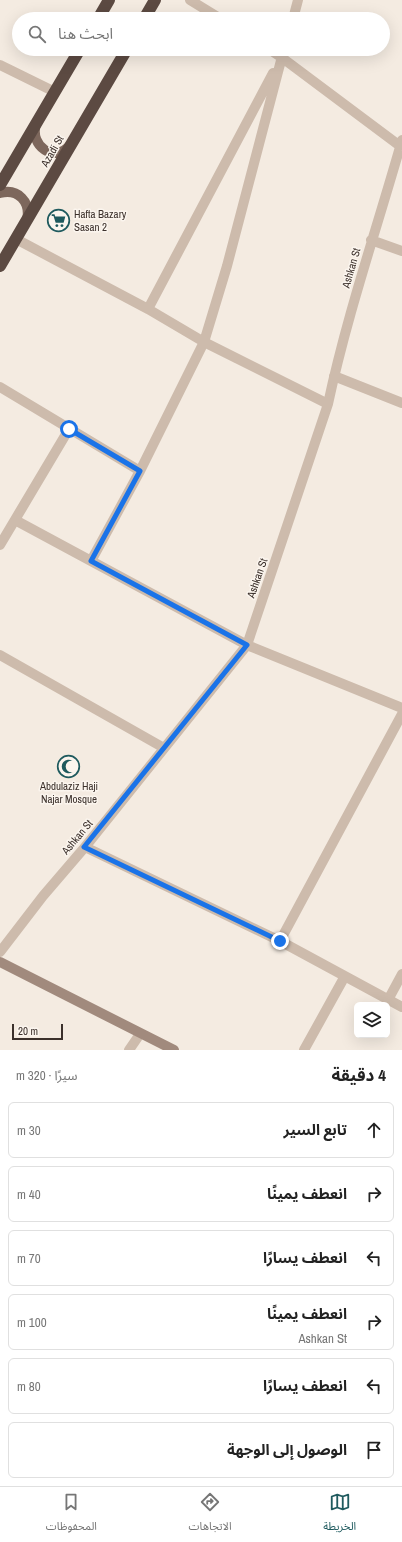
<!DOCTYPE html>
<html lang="ar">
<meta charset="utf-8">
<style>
body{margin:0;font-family:"Archivo Narrow","Noto Sans Arabic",sans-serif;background:#f6f6f6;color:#222;direction:rtl}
.controls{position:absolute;right:12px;bottom:12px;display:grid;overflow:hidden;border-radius:6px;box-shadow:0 4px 16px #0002}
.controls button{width:36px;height:36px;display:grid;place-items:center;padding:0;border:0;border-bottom:1px solid #e0e0e0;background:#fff;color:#222;font:20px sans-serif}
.scale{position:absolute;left:12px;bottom:10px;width:51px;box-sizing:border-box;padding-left:4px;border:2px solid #3b302b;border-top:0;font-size:11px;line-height:14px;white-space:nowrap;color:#3b302b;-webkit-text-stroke:3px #fbf5ee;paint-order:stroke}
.stop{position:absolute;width:12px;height:12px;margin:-9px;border:3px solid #1a73e8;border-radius:50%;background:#fff}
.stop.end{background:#1a73e8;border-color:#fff;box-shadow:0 1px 4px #0008}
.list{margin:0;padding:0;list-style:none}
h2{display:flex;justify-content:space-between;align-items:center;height:52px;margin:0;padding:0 16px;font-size:17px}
h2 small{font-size:13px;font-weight:400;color:#767676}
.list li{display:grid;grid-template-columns:26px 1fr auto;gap:12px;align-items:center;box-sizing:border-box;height:56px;margin:0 8px 8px;padding:0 8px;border:1px solid #e0e0e0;border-radius:6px}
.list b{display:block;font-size:15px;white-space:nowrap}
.list p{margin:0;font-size:13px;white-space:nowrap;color:#767676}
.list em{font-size:13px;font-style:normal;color:#767676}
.icon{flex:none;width:22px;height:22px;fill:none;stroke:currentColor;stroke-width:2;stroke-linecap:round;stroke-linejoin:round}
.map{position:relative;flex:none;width:402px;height:1050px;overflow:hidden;direction:ltr}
.search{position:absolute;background:#fff;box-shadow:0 4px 16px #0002;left:12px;right:12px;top:12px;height:44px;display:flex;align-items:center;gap:10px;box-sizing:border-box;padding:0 14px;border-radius:22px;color:#767676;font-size:15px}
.sheet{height:436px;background:#fff}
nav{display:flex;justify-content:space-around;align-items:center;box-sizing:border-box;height:56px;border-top:1px solid #e0e0e0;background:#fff;font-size:11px;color:#767676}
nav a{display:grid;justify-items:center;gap:2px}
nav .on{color:#1f5a5e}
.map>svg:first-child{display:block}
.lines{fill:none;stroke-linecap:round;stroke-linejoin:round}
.street{stroke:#cdbbac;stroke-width:10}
.secondary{stroke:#a18a7d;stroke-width:10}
.primary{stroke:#7d675c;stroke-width:10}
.highway{stroke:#5c4a42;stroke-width:12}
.route{stroke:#1a73e8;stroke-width:5}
.labels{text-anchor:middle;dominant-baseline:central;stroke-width:3;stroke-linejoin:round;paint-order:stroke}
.street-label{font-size:11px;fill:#3b302b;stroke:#fbf5ee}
.poi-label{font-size:11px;fill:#3b302b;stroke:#fbf5ee;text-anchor:start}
</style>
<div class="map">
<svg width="402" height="1050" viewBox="0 0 402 1050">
<rect width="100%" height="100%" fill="#f4ebe1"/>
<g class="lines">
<path class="street" d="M190,0L221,19
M293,19L298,0
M269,49L281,57L400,146
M0,65L55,92
M16,239L148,309L204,342L328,404
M371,240L402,251
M148,309L273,73
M334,376L402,403
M0,387L140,471
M15,520L247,645L402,708
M0,545L69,429
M91,561L140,471L204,342L227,266L284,49
M0,655L164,748
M85,847L280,941L402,1007
M280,941L402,714
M0,952L43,896L85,847L247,645L328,404C347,315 377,228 402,140
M388,1000L402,974
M129,1050L140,1034
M304,1050L345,976"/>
<path class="secondary" d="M0,962L174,1050"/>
<path class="primary" d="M36,124C29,146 55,164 70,145
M0,193C18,188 31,202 27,220"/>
<path class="highway" d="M98,19L109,0
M144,19L155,0
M0,185L80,49
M0,266L127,49"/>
</g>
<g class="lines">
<path class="route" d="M69,429L140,471L91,561L247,645L84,847L280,941"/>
</g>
<defs>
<symbol id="supermarket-ring" viewBox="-11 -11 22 22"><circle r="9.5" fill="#fbf5ee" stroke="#1f5a5e" stroke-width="1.5"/><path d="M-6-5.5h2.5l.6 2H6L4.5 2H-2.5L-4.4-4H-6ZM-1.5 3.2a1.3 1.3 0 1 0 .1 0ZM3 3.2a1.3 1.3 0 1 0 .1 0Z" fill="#1f5a5e"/></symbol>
<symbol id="mosque-ring" viewBox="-11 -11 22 22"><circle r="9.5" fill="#fbf5ee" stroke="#1f5a5e" stroke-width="1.5"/><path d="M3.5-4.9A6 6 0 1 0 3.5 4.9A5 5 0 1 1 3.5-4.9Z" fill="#1f5a5e"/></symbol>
</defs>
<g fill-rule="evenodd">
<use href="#supermarket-ring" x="46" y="208" width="25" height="25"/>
<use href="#mosque-ring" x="56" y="754" width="25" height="25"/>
</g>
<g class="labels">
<g class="street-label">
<text transform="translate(52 151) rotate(-60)">Azadi St</text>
<text transform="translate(351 268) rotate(-74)">Ashkan St</text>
<text transform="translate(257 578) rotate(-71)">Ashkan St</text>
<text transform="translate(77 837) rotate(-50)">Ashkan St</text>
</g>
<g class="poi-label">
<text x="74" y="214">Hafta Bazary<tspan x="74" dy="13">Sasan 2</tspan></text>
<text x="69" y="786" text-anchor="middle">Abdulaziz Haji<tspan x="69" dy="13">Najar Mosque</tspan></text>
</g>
</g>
</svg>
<div class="controls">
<button><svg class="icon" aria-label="layers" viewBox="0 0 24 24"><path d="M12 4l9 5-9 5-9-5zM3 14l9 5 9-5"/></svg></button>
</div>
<div class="scale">20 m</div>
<div class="stop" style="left:69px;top:429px"></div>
<div class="stop end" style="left:280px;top:941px"></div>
<div class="search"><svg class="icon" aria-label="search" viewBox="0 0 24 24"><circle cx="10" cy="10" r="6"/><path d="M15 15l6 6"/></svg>ابحث هنا</div>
</div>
<section class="sheet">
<h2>4 دقيقة<small>سيرًا · 320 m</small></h2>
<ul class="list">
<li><svg class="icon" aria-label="ahead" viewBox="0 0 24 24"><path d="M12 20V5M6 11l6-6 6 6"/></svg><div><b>تابع السير</b></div><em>30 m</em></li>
<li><svg class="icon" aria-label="right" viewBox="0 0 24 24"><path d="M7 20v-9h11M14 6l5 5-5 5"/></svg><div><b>انعطف يمينًا</b></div><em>40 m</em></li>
<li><svg class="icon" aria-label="left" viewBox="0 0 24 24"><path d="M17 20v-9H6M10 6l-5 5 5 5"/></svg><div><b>انعطف يسارًا</b></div><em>70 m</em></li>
<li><svg class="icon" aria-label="right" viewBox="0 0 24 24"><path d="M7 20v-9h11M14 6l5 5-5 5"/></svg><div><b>انعطف يمينًا</b><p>Ashkan St</p></div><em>100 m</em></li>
<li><svg class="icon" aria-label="left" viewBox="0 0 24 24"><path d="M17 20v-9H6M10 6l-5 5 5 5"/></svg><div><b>انعطف يسارًا</b></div><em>80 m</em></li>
<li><svg class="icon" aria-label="arrive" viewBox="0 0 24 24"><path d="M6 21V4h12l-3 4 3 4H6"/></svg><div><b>الوصول إلى الوجهة</b></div></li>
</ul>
</section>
<nav>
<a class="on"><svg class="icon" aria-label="map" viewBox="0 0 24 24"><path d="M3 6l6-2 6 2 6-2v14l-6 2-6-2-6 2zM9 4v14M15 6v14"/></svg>الخريطة</a>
<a><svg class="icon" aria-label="directions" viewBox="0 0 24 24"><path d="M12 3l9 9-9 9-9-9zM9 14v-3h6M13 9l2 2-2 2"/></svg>الاتجاهات</a>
<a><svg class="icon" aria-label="saved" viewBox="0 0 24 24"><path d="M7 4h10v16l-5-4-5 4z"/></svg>المحفوظات</a>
</nav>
